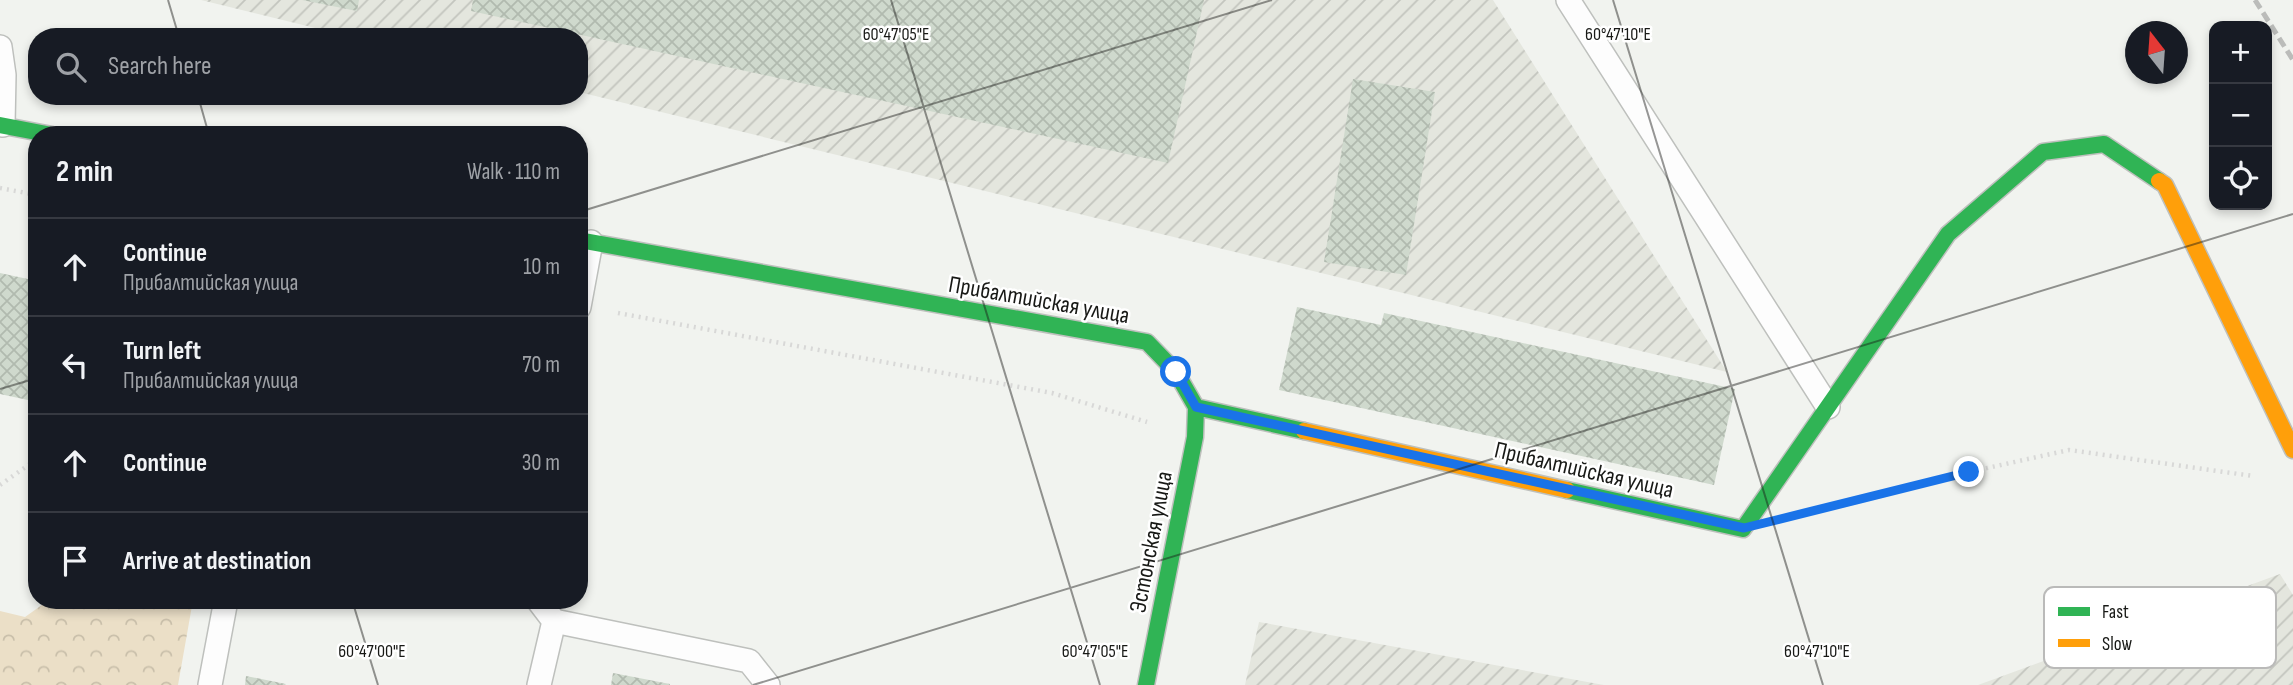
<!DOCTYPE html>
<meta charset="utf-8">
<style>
body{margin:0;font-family:"Sofia Sans Condensed",sans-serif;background:#20242c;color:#f1f3f6}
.controls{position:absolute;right:21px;top:21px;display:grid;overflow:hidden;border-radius:14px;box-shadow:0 4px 10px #0003}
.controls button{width:63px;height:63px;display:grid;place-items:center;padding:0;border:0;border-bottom:2px solid #363941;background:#171b24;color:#f1f3f6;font:35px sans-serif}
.compass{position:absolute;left:2125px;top:21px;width:63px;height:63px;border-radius:50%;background:#171b24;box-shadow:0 4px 10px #0003;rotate:343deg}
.stop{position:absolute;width:21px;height:21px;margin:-16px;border:5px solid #1a73e8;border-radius:50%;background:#fff}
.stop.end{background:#1a73e8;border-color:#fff;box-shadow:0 2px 7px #0008}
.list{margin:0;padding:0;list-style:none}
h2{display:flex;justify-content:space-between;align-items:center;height:91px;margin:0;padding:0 28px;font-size:30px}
h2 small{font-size:23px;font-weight:400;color:#9ea1a6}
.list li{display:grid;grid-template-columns:46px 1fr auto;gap:21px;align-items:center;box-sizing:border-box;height:98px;padding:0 28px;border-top:2px solid #363941}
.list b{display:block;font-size:26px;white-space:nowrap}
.list p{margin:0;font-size:23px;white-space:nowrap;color:#9ea1a6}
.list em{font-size:23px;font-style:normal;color:#9ea1a6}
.icon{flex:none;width:38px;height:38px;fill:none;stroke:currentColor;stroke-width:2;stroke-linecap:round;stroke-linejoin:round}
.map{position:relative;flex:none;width:2293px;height:685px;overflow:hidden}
.search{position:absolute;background:#171b24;box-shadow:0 4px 10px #0003;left:28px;top:28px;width:560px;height:77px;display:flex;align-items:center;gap:18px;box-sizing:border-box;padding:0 24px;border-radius:28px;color:#9ea1a6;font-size:26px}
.panel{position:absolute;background:#171b24;box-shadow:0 4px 10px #0003;left:28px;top:126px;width:560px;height:483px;border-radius:28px}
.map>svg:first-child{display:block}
.industrial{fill:url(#industrial-furrows)}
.forest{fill:url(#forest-crowns)}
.building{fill:url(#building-cross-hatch)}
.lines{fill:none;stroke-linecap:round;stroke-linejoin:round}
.lane-casing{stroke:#bec0bd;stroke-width:26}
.fast-casing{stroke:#bec0bd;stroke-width:19}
.slow-casing{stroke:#bec0bd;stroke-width:19}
.path{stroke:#d8d8d7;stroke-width:4.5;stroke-dasharray:2 5;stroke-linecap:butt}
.lane{stroke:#fdfdfd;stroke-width:23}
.fast{stroke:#30b455;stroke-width:16}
.slow{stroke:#ff9f0a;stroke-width:16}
.rail{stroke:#bbbcba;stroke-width:5;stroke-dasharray:10 5;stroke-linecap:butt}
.route{stroke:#1a73e8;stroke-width:9}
.ticks{fill:none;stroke:#181916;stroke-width:2;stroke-opacity:0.45}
.labels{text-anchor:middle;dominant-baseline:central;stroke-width:5;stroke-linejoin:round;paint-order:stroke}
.street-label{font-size:24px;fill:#181916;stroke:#fff}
.key{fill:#fff;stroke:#babab9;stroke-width:2}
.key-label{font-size:19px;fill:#181916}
.ticks-label{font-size:18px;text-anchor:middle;fill:#181916;stroke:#fff;stroke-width:5;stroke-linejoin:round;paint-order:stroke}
</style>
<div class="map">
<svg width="2293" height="685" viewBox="0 0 2293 685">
<defs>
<pattern id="industrial-furrows" width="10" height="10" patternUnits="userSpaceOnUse" patternTransform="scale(1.75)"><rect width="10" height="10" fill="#e4e6de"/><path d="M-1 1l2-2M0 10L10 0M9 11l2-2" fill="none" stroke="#c3c5be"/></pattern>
<pattern id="forest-crowns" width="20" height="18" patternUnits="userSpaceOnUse" patternTransform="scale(1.75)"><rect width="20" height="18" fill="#ebdfc7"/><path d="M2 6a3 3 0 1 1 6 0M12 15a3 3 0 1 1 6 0" fill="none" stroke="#c9bfaa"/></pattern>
<pattern id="building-cross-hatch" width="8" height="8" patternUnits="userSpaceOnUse" patternTransform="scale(1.75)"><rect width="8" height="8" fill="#cfd9cd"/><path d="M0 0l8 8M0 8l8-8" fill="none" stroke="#b1baaf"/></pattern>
</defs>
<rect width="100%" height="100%" fill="#f1f3ef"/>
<path class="industrial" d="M201,0H1493L1727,372L579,92V37H352Z
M2280,574L2293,595V685H1978Z
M1259,622L1604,685H1245Z"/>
<path class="forest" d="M49,600H193L178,685H0V611L25,617Z"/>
<path class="building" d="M302,0H359L357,11Z
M473,0H1204L1168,163L471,11Z
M1353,79L1435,92L1406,275L1324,262Z
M0,273L37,281V402L0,394Z
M1297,307L1381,325L1384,313L1735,389L1714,485L1279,390Z
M613,673L670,684V685H611Z
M246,676L286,684L285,685H245Z"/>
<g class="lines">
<defs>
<path id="lane" d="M1568,0L1828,407
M0,47L4,75L3,125
M579,307L591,242
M538,600L554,621
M210,685L226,600
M539,685L554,621L749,661L768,685"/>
<path id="fast" d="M0,125L52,135
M579,240L1147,342L1176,372L1196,407L1304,431
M1567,490L1743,529L1948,234L2043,152L2104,144L2159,181
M1146,685L1195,437L1196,407"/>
<path id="slow" d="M2159,181L2165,185L2293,450
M1304,431L1567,490"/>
</defs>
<use href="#lane" class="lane-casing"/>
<use href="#fast" class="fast-casing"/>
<use href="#slow" class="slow-casing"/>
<path class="path" d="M0,188L37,195
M618,313L1052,393L1147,422
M0,485L37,459
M1816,510L1969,472L2069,450L2253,476"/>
<use href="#lane" class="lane"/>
<use href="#fast" class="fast"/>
<use href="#slow" class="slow"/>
<path class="rail" d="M2255,0L2293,60"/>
</g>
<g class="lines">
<path class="route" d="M1176,372L1196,407L1744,528L1969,472"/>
</g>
<path class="ticks" d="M168,0L179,37M891,0L1100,685M1613,0L1823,685M198,96L209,135M579,212L1272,0M0,389L37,378M352,600L378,685M753,685L2293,214"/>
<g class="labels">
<g class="street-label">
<text transform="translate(1039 300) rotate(10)">Прибалтийская улица</text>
<text transform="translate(1584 470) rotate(13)">Прибалтийская улица</text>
<text transform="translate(1151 542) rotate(-79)">Эстонская улица</text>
</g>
</g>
<rect x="2044" y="587" width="232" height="81" rx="10" class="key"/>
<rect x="2058" y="607" width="32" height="9" fill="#30b455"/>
<rect x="2058" y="639" width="32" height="8" fill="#ff9f0a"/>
<g class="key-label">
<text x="2102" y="618">Fast</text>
<text x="2102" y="650">Slow</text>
</g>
<g class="ticks-label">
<text x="896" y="40">60°47'05"E</text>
<text x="1618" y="40">60°47'10"E</text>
<text x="372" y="657">60°47'00"E</text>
<text x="1095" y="657">60°47'05"E</text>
<text x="1817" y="657">60°47'10"E</text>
</g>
</svg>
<div class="controls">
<button>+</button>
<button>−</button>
<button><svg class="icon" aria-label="locate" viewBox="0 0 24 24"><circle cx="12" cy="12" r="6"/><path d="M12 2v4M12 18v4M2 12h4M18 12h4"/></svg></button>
</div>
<svg class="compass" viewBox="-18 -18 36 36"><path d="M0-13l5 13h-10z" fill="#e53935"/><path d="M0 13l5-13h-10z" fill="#9ea1a6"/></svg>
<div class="stop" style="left:1176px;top:372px"></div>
<div class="stop end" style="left:1969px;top:472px"></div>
<div class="search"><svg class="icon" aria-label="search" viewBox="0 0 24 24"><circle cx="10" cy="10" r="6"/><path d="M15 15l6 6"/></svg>Search here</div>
<section class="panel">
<h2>2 min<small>Walk · 110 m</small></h2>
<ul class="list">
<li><svg class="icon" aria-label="ahead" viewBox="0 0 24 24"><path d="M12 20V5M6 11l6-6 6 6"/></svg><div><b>Continue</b><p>Прибалтийская улица</p></div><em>10 m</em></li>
<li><svg class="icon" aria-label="left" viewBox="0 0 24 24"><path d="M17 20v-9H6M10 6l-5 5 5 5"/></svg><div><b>Turn left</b><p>Прибалтийская улица</p></div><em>70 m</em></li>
<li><svg class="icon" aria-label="ahead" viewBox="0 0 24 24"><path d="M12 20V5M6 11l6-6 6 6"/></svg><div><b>Continue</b></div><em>30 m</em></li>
<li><svg class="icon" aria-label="arrive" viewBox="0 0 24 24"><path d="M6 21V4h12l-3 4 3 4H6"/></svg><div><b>Arrive at destination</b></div></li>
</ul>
</section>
</div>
